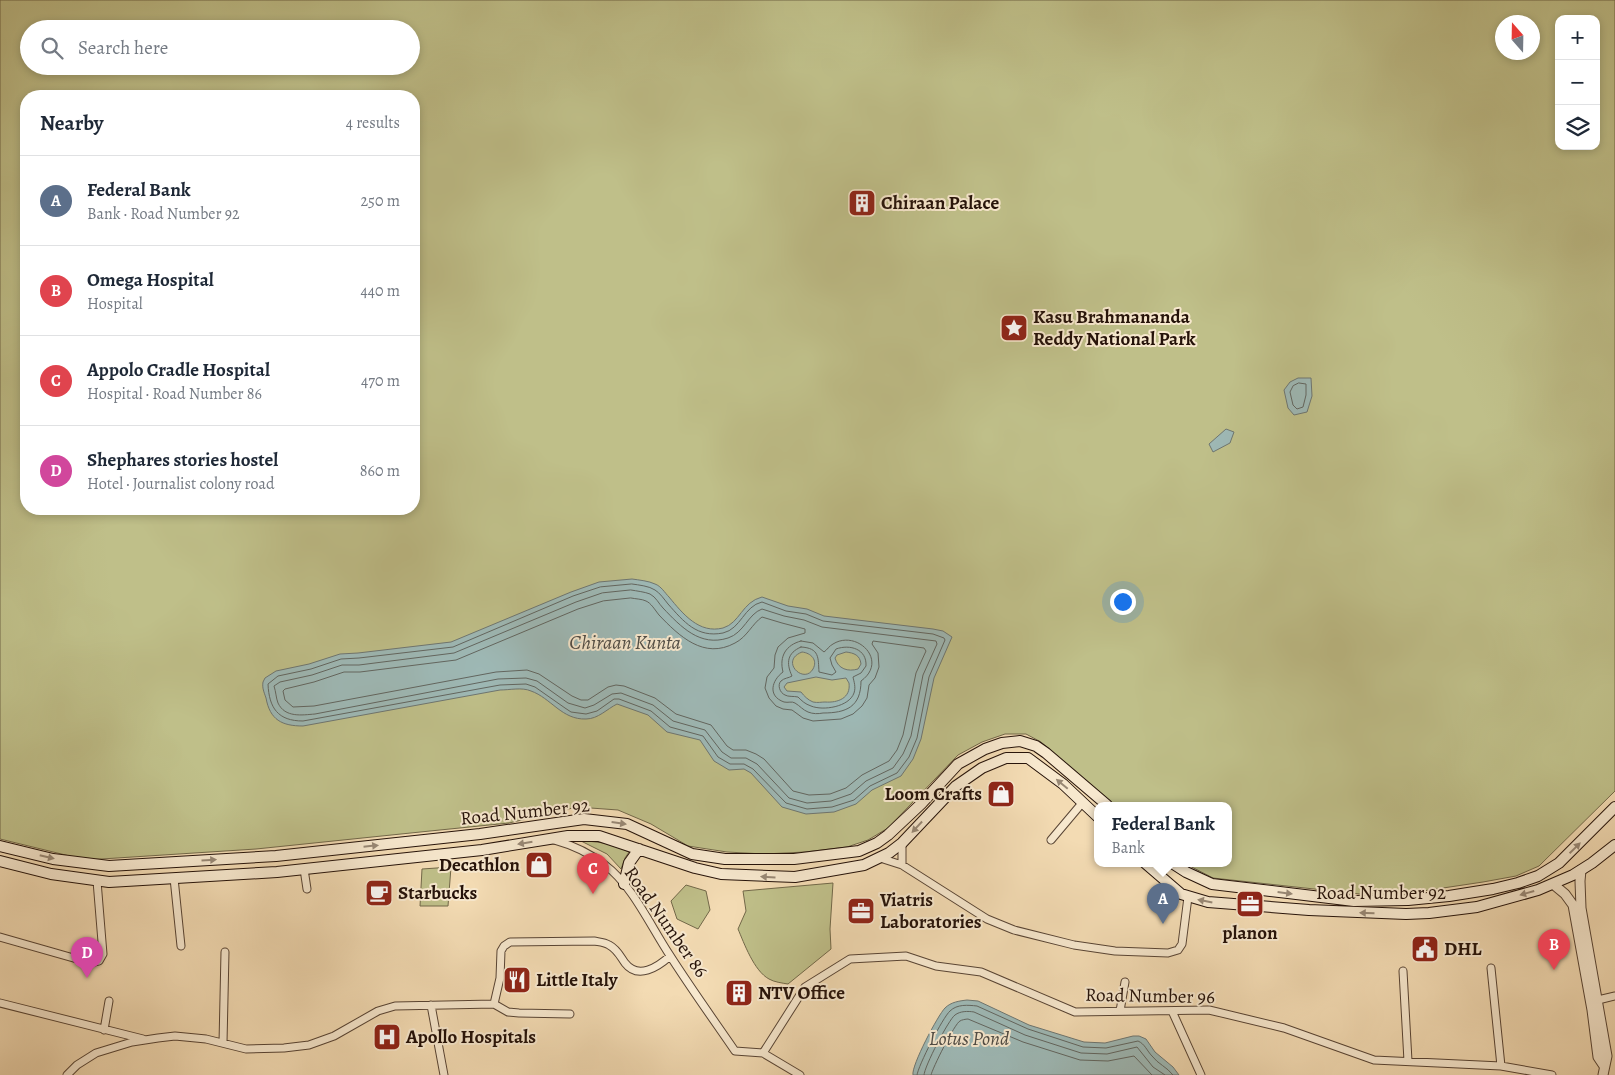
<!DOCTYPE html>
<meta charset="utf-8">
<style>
body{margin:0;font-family:Alegreya,serif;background:#f6f6f7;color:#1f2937}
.controls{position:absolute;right:15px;top:15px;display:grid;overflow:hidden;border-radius:10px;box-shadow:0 2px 8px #0003}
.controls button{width:45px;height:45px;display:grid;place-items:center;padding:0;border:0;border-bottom:1px solid #e0e1e3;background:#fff;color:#1f2937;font:25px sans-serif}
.compass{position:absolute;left:1495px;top:15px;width:45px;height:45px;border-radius:50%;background:#fff;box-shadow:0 2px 8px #0003;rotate:340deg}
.you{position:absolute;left:1122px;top:601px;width:18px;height:18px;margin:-12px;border:4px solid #fff;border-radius:50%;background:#1a73e8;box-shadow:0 0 0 8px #1a73e833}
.badge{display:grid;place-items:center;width:32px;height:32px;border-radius:50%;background:#8f2418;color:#fff;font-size:16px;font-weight:700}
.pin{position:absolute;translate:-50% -41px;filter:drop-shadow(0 1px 2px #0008)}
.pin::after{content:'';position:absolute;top:26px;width:18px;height:15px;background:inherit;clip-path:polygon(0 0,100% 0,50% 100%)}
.popup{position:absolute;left:1094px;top:802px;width:138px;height:65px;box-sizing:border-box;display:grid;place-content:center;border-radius:10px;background:#fff;filter:drop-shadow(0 1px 4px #0005);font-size:16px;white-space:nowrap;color:#747a83}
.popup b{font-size:19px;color:#1f2937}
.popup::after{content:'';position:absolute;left:50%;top:100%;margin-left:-10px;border:10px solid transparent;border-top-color:#fff}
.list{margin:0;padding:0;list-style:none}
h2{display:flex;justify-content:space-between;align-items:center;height:65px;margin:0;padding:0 20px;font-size:21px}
h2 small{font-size:16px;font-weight:400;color:#747a83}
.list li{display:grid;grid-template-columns:32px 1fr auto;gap:15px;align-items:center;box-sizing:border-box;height:90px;padding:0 20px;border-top:1px solid #e0e1e3}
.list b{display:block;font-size:19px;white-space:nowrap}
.list p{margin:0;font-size:16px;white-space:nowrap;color:#747a83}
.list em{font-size:16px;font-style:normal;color:#747a83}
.icon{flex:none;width:28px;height:28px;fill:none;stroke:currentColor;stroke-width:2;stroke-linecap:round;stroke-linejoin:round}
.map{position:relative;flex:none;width:1615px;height:1075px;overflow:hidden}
.search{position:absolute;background:#fff;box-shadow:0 2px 8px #0003;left:20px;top:20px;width:400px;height:55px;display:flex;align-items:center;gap:12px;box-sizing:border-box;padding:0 18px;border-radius:28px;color:#747a83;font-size:19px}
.panel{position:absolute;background:#fff;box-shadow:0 2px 8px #0003;left:20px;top:90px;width:400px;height:425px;border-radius:20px}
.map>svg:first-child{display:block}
.green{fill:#bfbf89;stroke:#726849;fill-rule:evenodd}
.water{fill:#9eb9b6;stroke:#6e7671;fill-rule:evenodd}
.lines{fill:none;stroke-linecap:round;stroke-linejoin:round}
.shore{stroke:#626660;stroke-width:1}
.minor-casing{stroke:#584434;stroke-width:9}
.tertiary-casing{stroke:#584434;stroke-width:11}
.secondary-casing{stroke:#251209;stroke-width:12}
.minor{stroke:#f7e8ce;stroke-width:7}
.tertiary{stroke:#f7e8ce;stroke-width:9}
.secondary{stroke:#f7e8ce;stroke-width:10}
.oneway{fill:#988875}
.labels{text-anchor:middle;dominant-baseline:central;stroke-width:4;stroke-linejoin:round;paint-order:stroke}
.poi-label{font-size:19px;font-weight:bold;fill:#251209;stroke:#f7e8ce;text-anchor:start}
.street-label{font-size:19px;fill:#251209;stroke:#f7e8ce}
.water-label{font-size:20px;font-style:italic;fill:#4f4c46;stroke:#f7e8ce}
</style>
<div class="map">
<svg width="1615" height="1075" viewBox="0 0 1615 1075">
<rect width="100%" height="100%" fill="#f3dbb3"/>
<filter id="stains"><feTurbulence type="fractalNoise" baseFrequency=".004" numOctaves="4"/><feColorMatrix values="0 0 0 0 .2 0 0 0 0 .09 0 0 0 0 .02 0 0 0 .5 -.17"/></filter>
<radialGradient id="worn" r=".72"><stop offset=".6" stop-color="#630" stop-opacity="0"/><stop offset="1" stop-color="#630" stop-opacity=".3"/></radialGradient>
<path class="green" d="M0,0H1615V791L1539,866L1516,876L1483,882L1423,891L1360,894L1213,878L1184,863H1228V805H1114L1041,742L1026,734H1005L982,742L958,755L888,828L868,840L847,847L805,852L764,854L727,852L688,846L651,824L618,810L577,807L509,823L430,831L256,849L86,860L0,839ZM1559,19H1596V146H1559ZM1502,22H1532V52H1502ZM29,29H411V66H29ZM26,96H414V509H26Z
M579,840L612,844L629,852L625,858L621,869L607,854Z
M451,867L448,906H420L422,869Z
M833,883L830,929L831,949L788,984C782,983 774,982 769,979C754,971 744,943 738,929L746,911L743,891Z
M686,885L706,891L710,910L698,929L677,919L671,901Z"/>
<path class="water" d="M1298,378H1311L1312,396L1307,412L1294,415L1288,408L1284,390L1290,382Z
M1226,429L1234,432L1230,443L1213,452L1209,444Z
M632,579C639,580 649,581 655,584C661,586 665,593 669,597C683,614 699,634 723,628C740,623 742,602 762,597L788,606L807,609L824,616L933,629L943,631L952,637L934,678L921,739L913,759L901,776L872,790L856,804L834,812L806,814L782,807L751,773L744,769L729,770L714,761L700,740L667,732L648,715L617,704C607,709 598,719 586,719C562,720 551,698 531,691C522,687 510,690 500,690L303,726C282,726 270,720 266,698C264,692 262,688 263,682L265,678L276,671L309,664L340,654L358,653L451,642L571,592L599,582ZM802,652C811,653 818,660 813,669C804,685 779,661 802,652ZM846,652C854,653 860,655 861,664L858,669C848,672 838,669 835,658L837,655ZM816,677L832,680L846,678L849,683C851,698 838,703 825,702C821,702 818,703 813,702C808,700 804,696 801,692L787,691L784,687L787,683Z
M967,1000L978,1001L1029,1025L1084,1042L1105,1043L1133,1036H1139L1146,1039L1155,1052L1173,1067L1179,1075H913C911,1066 938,1015 945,1008C951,1002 959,1001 967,1000Z"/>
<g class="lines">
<path class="shore" d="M1299,383L1306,384V395L1303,407L1297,409L1293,405L1290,392L1293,386Z
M632,584C639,585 649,586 655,590C660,593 664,599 668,604C684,622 697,638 723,633C741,629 744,606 762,602L786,611L806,614L823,621L933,634L944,638L945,640L929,677L917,738L909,757L897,773L870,786L854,800L832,807L807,809L786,803L753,769L744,764H730L718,757L703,736L670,727L651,711L619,699H614L597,711L586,714L571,712L565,708L535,687L526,684L500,685L303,721C278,721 269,708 268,684L278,676L311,669L341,659L359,658L453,647L573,596L600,587Z
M631,590C637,591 645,592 650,594C656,597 659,604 663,608C681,627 700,647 728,638C744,633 748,614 762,609L784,616L804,620L822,627L936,641L937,644L923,675L911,736L903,754L893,768L866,781L851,794L831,801L807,803L789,798L757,764L746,758H731L722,752L705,730L673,721L653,705L621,693L612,694L594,705L585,708L568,703L537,681L526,678L498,679L315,714C302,715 285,718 278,703C276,698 276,692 274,686L280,682L312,675L342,665H359L454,653L576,602L602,593Z
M631,598C636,599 642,599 646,601C651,603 655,610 659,615C679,636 704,660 735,643C747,637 752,624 762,617L782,623L805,629V633L788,638L778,647L775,655L774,668L767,677L765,688L769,698L776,706L783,709L792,710L803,718L813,721L841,719L853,714L862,706L867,698L869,685L875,678L879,667L878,653L872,644L873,641L924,648L926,651L916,673L903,735L897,750L889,761L862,775L846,788L830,794L809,795L793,791L764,759L756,754L746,750H733L727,746L711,725L676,714L655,698L624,686L616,685L608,687L588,700H581L572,696L539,674L527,670L496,672L314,706L293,707L285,700L283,691L285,689L314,682L344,672H360L456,660L578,609L603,601Z
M801,641L813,643L824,652C827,650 829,646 833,644C857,629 889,661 861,681C861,707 846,713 823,713C818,714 813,714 808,712C803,710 800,706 795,703C792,701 788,703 784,702C767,696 772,680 783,672C779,656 786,645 801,641Z
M801,647C820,648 818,658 819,672L832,675L836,672L832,665L830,658L836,649C850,644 867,649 866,666L861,673L853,677C854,682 856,687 854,693C849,707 823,711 811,706C805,704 802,701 798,697C794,696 788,697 785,695C780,693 777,685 781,681C784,678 789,678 792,676C786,663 787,653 801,647Z
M917,1075C918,1066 943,1017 950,1011C957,1004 968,1005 977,1006L1028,1029L1083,1047L1106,1048L1138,1041C1145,1044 1147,1051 1152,1056C1158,1064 1167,1067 1173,1075
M924,1075C924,1067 949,1019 955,1015C960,1011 968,1011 974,1012L1025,1035L1081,1053L1107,1054L1137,1047L1153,1067L1165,1075
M931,1075C932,1069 955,1023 960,1021C961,1020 966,1019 968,1019L1023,1042L1080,1060L1108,1061L1134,1056L1152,1075"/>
<defs>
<path id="minor" d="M554,840C572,845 590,853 605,865C632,885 650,925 669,954C690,987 713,1019 735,1051L763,1053L800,1075
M1051,840L1083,802
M880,858L902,865L987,919L1014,930L1074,945L1115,951L1168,953L1178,950L1182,944L1188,897
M902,865V843
M304,869L307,889
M174,878L181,946
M0,937L91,963L99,961L103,954L97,881
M1491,968L1501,1066
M1403,971L1408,1061
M1598,1000L1615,996
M0,1003L143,1039
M494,1004L508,1012L519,1013L570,1014
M431,1005L444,1075
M1120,1011L1125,982
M1172,1011L1201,1075
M104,1030L109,1001
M223,1043L225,952
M763,1053L805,987L850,959L906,956L936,966L981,972L1075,1012L1209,1010L1284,1028L1374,1060L1501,1066L1552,1075
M67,1075L77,1065L96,1053L132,1042L158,1038L175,1036L206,1039L246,1049L284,1048L309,1045L334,1036L378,1011L395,1006L494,1004L500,978L501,951L504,946L510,942L594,941C599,942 604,942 609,945C617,949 620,956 625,963C638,980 658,967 670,956"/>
<path id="tertiary" d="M1581,870L1580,881L1581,908L1607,1056L1603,1075
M1553,884L1565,894L1573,905L1592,1010L1598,1057L1604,1066"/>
<path id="secondary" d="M0,846L53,859L109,866L276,856L480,834L584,819L627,824L692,854L725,859H794L859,851L877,843L888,835L921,804L958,764L985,749L1002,743L1020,741L1036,746L1046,753L1107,805
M0,861L51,874L109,882L277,872L482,850L568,836H599L695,868L721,874L795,877L864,865L889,853L902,843L956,786L982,768L1006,758H1028L1063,784L1098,817
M1145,863L1181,894L1208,902L1309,910L1406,914L1429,913L1477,907L1538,890L1573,875L1592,863L1615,845
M1172,863L1186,872L1212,884L1288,893L1354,901L1408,900L1449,896L1493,889L1518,883L1538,876L1559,863L1615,807
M624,884L629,863L639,849"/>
</defs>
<use href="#minor" class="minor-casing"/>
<use href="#tertiary" class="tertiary-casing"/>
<use href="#secondary" class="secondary-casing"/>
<use href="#minor" class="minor"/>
<use href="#tertiary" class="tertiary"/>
<use href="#secondary" class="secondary"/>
</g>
<defs><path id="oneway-solid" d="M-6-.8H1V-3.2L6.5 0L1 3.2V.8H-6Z" transform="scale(1.25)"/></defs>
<g class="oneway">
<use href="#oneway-solid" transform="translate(1062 784) rotate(-140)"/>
<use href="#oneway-solid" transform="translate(619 823) rotate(8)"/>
<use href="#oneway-solid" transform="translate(917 827) rotate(133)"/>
<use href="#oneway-solid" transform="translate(525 843) rotate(171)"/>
<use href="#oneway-solid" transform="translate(371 846) rotate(-6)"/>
<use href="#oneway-solid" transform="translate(1575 848) rotate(-44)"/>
<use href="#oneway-solid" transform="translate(47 857) rotate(13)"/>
<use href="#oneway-solid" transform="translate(209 860) rotate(-3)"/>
<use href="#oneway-solid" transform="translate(768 877) rotate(-177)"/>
<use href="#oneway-solid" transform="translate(1285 893) rotate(7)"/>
<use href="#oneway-solid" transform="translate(1527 893) rotate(164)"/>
<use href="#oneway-solid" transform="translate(1205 901) rotate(-169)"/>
<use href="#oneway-solid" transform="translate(1367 913) rotate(-179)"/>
</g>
<defs>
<symbol id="building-square" viewBox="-11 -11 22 22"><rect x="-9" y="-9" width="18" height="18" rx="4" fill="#8f2418" stroke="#f7e8ce"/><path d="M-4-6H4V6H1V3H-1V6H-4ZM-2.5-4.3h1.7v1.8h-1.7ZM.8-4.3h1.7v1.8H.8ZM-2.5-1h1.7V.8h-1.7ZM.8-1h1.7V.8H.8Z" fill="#fff"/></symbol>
<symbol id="sight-square" viewBox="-11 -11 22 22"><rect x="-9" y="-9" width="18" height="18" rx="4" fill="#8f2418" stroke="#f7e8ce"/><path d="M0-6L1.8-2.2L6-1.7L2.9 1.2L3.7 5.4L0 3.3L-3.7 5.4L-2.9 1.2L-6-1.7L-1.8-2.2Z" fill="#fff"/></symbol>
<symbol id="shop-square" viewBox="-11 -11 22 22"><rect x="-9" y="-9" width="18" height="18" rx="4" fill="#8f2418" stroke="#f7e8ce"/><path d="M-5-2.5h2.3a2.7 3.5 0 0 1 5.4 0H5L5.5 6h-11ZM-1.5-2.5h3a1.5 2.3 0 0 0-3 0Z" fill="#fff"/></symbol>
<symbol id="cafe-square" viewBox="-11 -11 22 22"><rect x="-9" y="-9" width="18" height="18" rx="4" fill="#8f2418" stroke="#f7e8ce"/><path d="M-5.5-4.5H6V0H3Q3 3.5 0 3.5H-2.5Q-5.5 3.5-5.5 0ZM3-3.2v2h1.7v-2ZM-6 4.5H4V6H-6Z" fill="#fff"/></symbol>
<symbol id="office-square" viewBox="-11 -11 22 22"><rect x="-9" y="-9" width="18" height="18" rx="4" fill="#8f2418" stroke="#f7e8ce"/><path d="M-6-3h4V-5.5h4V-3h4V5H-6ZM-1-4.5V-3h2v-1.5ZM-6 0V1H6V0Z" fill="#fff"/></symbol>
<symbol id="civic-square" viewBox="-11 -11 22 22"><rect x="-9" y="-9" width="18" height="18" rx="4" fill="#8f2418" stroke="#f7e8ce"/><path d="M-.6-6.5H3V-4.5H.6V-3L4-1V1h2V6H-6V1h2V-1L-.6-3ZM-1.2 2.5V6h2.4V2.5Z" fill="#fff"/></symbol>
<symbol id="restaurant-square" viewBox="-11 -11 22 22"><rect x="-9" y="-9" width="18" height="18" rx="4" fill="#8f2418" stroke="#f7e8ce"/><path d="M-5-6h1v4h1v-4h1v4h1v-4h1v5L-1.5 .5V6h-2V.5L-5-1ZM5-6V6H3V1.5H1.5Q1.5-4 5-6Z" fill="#fff"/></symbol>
<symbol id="hospital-square" viewBox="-11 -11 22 22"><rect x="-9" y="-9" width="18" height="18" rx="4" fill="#8f2418" stroke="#f7e8ce"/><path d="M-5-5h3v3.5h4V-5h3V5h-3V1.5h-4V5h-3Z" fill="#fff"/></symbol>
</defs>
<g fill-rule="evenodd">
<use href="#building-square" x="846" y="187" width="32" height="32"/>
<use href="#sight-square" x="998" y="312" width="32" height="32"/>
<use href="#shop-square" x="985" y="778" width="32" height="32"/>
<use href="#shop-square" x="523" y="849" width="32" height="32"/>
<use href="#cafe-square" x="363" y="877" width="32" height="32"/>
<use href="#office-square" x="1234" y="888" width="32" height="32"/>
<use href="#office-square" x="845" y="895" width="32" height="32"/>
<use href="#civic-square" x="1409" y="933" width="32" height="32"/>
<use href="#restaurant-square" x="501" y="964" width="32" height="32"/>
<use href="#building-square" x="723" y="977" width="32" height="32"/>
<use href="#hospital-square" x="371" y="1021" width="32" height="32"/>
</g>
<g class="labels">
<g class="poi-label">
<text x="881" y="203">Chiraan Palace</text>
<text x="1033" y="317">Kasu Brahmananda<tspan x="1033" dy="22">Reddy National Park</tspan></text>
<text x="982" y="794" text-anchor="end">Loom Crafts</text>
<text x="520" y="865" text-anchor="end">Decathlon</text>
<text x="398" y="893">Starbucks</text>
<text x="880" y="900">Viatris<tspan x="880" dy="22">Laboratories</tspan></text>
<text x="1250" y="933" text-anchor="middle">planon</text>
<text x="1444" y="949">DHL</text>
<text x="536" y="980">Little Italy</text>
<text x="758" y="993">NTV Office</text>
<text x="406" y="1037">Apollo Hospitals</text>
</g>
<g class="street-label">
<text transform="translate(525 812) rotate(-6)">Road Number 92</text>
<text x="1381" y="893">Road Number 92</text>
<text transform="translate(666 922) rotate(55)">Road Number 86</text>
<text transform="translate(1150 996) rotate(1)">Road Number 96</text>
</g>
<g class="water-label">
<text x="625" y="642">Chiraan Kunta</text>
<text x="969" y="1038">Lotus Pond</text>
</g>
</g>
<rect width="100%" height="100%" filter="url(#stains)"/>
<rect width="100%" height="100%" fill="url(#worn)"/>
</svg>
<div class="controls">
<button>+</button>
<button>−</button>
<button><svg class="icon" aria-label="layers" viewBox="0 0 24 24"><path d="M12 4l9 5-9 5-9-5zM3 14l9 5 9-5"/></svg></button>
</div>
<svg class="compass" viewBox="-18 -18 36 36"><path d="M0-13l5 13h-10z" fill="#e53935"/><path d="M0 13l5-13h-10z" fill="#747a83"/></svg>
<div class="you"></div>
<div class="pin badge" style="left:1163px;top:924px;background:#5c6f8a">A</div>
<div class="popup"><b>Federal Bank</b>Bank</div>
<div class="pin badge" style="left:1554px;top:970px;background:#e0444e">B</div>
<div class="pin badge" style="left:593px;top:894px;background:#e0444e">C</div>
<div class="pin badge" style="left:87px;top:978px;background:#d1479c">D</div>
<div class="search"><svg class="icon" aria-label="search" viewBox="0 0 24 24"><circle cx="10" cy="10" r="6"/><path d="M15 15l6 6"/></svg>Search here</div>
<section class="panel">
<h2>Nearby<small>4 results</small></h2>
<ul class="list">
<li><span class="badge" style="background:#5c6f8a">A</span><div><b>Federal Bank</b><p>Bank · Road Number 92</p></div><em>250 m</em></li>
<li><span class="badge" style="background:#e0444e">B</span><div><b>Omega Hospital</b><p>Hospital</p></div><em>440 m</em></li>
<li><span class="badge" style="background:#e0444e">C</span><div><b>Appolo Cradle Hospital</b><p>Hospital · Road Number 86</p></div><em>470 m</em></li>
<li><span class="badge" style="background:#d1479c">D</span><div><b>Shephares stories hostel</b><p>Hotel · Journalist colony road</p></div><em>860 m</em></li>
</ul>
</section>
</div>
